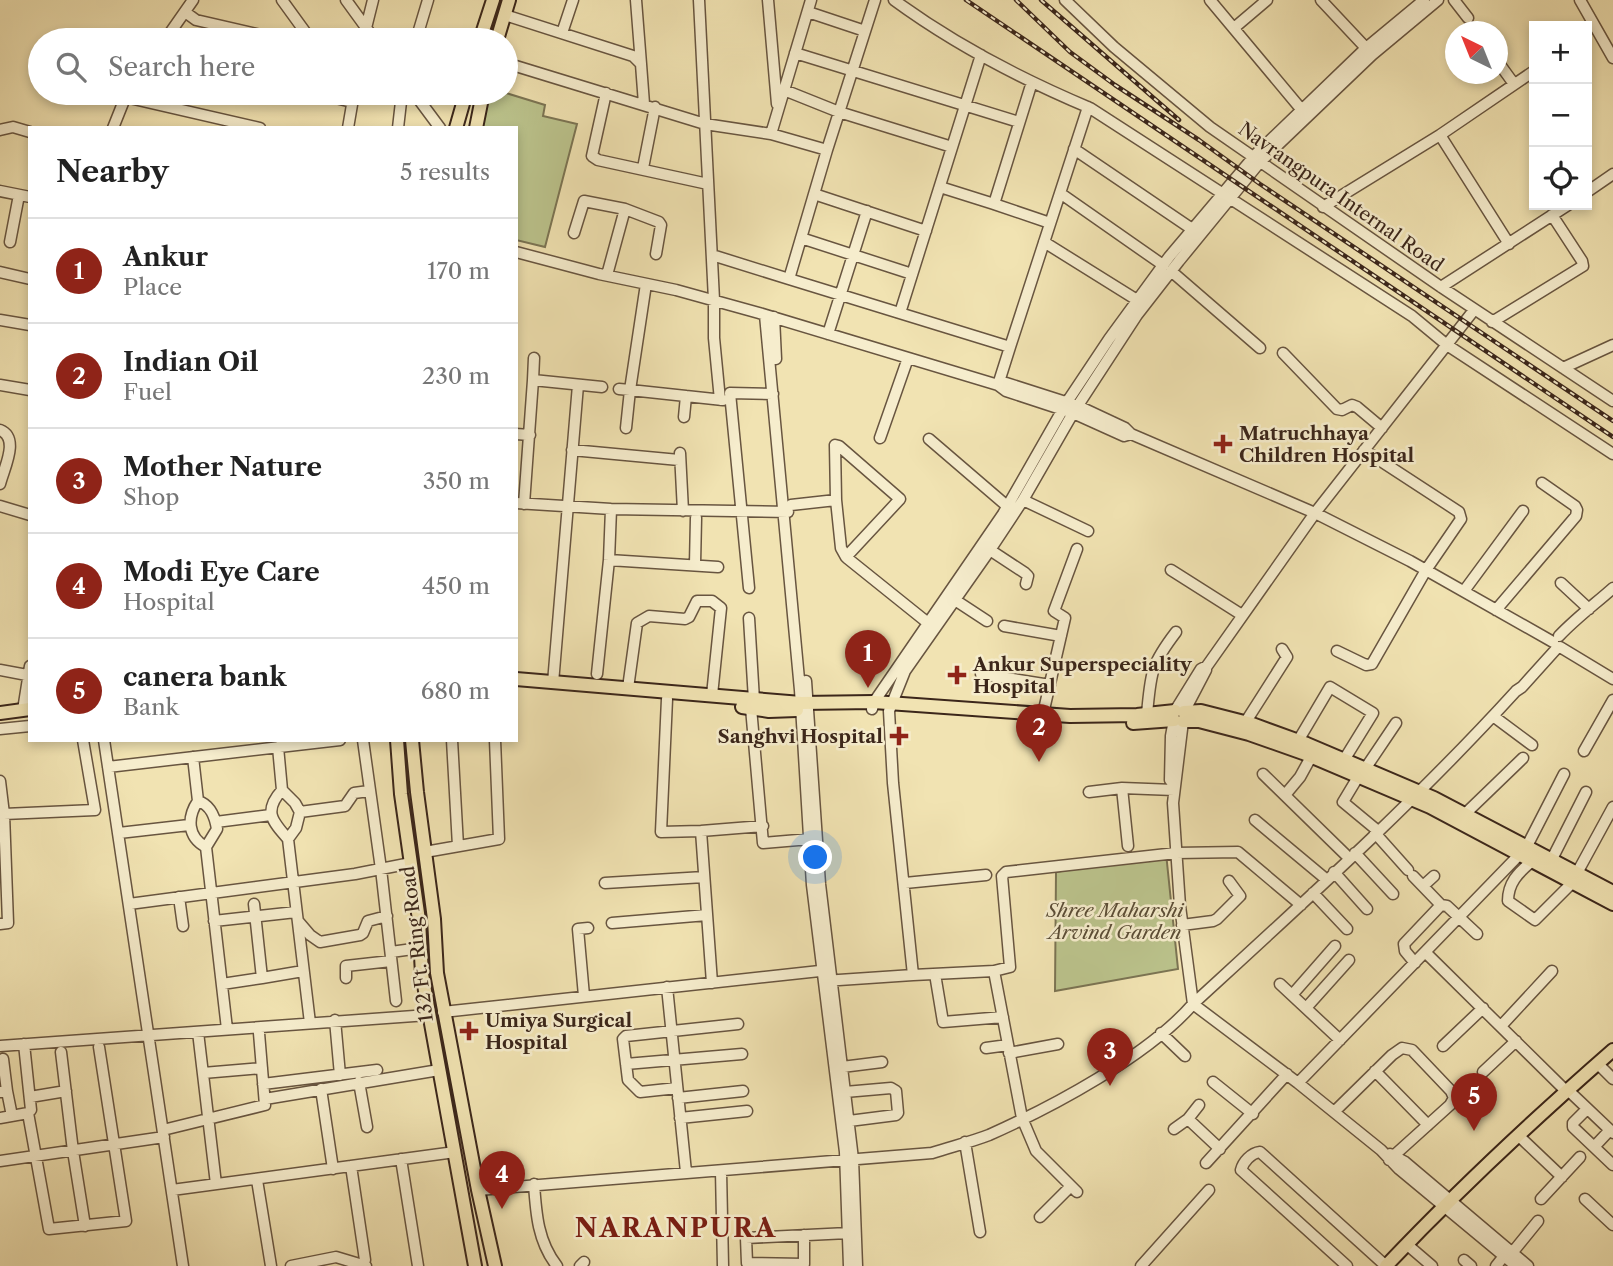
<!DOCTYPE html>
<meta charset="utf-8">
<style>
body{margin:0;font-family:"Libre Caslon Text",serif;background:#f6f6f6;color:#222}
.controls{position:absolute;right:21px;top:21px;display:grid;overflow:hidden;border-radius:0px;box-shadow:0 4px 10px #0003}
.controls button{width:63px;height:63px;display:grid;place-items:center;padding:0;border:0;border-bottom:2px solid #e0e0e0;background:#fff;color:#222;font:35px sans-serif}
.compass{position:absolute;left:1445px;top:21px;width:63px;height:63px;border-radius:50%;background:#fff;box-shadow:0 4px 10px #0003;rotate:317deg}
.you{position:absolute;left:816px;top:858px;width:24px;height:24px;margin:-18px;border:5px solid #fff;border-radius:50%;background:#1a73e8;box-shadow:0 0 0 10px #1a73e833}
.badge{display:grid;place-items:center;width:46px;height:46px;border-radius:50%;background:#8f2418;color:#fff;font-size:23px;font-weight:700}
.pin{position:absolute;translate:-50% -58px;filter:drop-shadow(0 2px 4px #0008)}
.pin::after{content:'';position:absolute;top:37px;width:24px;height:21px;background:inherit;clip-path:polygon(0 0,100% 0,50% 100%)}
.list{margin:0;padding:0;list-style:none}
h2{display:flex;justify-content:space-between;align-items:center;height:91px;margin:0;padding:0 28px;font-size:30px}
h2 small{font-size:23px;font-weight:400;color:#767676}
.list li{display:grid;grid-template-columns:46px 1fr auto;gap:21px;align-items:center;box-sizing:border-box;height:105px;padding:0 28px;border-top:2px solid #e0e0e0}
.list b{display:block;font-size:26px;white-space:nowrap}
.list p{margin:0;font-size:23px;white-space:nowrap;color:#767676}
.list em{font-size:23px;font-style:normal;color:#767676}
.icon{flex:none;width:38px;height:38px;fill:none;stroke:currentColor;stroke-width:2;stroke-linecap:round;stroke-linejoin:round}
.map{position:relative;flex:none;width:1613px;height:1266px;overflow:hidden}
.search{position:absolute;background:#fff;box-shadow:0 4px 10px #0003;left:28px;top:28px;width:490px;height:77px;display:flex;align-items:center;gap:18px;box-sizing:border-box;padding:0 24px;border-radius:38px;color:#767676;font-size:26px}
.panel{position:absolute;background:#fff;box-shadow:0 4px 10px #0003;left:28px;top:126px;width:490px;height:616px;border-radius:0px}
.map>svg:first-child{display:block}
.green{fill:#bbc38c;stroke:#7b7453;stroke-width:2}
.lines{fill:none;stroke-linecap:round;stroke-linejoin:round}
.minor-casing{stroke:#685540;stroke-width:13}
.major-casing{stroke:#3b261a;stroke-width:16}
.minor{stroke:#f6edcd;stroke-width:10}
.major{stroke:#f1e3b2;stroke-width:12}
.rail-casing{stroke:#3b261a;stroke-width:4.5}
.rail{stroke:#f6edcd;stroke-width:2;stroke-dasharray:5;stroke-linecap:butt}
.poi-dot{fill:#8f2418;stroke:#f6edcd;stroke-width:2.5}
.labels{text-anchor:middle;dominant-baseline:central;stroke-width:5;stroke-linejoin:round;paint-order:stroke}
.street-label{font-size:19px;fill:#3b261a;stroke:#f6edcd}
.poi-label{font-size:19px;font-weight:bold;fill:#3b261a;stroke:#f6edcd;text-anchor:start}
.park-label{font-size:19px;font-style:italic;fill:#5b4d36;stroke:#f6edcd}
.district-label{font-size:26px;font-weight:bold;letter-spacing:2px;fill:#7a1f14;stroke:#f6edcd}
</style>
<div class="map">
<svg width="1613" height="1266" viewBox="0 0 1613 1266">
<rect width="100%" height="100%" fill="#f1e3b2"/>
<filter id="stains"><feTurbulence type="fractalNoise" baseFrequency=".00286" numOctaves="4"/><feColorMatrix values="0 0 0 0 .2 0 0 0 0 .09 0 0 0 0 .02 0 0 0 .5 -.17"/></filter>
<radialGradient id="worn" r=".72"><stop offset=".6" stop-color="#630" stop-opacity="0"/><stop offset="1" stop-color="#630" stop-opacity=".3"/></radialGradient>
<path class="green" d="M488,93H506L545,105L543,116L577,124L545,247L516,240V128H480Z
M1166,853L1178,969L1055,991L1056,872Z"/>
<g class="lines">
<defs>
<path id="minor" d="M282,0L311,40
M346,0L375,40
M636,0L641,64
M699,0L714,300V338L720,400
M768,0L777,104
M894,0C954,44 1021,79 1090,108L1412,316L1447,345L1613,454
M1065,0L1114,47L1210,127L1441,287L1613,401
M1210,0L1301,109
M1321,0L1366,48
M1454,0L1468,18
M1580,0L1613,58
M185,12L196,20L282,40
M808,12L865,31
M505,15L633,56L641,64L644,104
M1234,28L1267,0
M562,33L573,0
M165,40L193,0
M363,40L373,0
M416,40L428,0
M795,53L1019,122
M1498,62L1514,84
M506,63L705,124L771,134L827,150L875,0
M1032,82L994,204L1050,223
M784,90L839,112L952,147
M315,93L352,102
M414,93L440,128
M606,93L592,156L598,160L708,184
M125,97L260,128
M113,128L127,93
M348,128L354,93
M398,128L402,93
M0,130L13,127L30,132
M771,134L811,0
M1440,135L1509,244
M1074,149L1192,229
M643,168L655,107
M940,187L994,204
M0,191L30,197
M1587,192L1613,174
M1060,193L1163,265
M814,194L926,231
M1323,207L1440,135L1534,71
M574,233L584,201L625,209L659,222L661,225L656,254
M801,238L912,274
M10,242L19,195
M1044,242L1137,300
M516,252L599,274L676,290L759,313L998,385L1006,391L1073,413L1124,436L1131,434
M712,255L789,279L827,150
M1171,271L1260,348
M0,272L30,279
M607,275L625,209
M789,279L1010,347L998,385
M646,284L630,390L723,400
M1441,287L1568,205
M900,313L981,55
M765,315L800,690L812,885L845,1152L849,1266
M774,317L776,359
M0,320L30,325
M1492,322L1583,266L1582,261L1552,215
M828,334L867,211
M1010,347L1088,107
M1283,353L1337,409L1342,410L1352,405L1357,407L1382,428
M1563,368L1613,345
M533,380L534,358
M0,385L30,390
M998,385L1006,383L1078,406L1125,428L1131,434L1315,513L1410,561L1553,642
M619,389L630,390L626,428
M684,417L686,396
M0,430C20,438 4,468 0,484
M516,434L530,435
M880,438L908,358
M929,439L1007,506
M572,450L679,460
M680,453L683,511
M1023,500L1088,531
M516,503L611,509L788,512
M524,504L533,380L602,387
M791,505L836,500
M0,506L30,515
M990,550L1025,573L1028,576L1026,584
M846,557L900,499L839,446L835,445L836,500L841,548L846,557L847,558L928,623
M609,560L718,567
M695,564L696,518
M1171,570L1242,615
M1561,583L1589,609
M749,588L730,393L773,394
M1464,591L1523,511
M955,600L987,621
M1496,610L1576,516L1577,510L1575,506L1542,483
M749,618L754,700
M1004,626L1061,636
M1559,636C1576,618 1595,604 1613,588
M1560,647L1613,679
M1337,651L1366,665L1372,664L1426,570L1461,519L1459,512L1364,450
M0,670L27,675
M597,674L609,560L611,509
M981,674L1050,685
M806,681L820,884L853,1159L857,1266
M553,683L578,385
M628,688L637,623L649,616L685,619L689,617L697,601H712L721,608L712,695
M667,699L661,832L701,831L763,826
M751,708L763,843L810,839
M872,709L874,702L1003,514L1067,402L1109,339L1169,257L1257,153L1366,48L1424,0
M23,710L30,666
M1175,711L1201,669L1207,666L1315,513L1474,310
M1184,712L1206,670
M1043,714L1065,618L1054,611L1077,549
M1147,714C1151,673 1150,666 1176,632
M1493,716L1532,745
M1174,720L1171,736L1170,780L1174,785
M1183,721L1173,803L1180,906L1193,1004L1298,1083L1381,1150L1399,1169L1516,1266
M1245,723L1287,657L1282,649
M0,729L30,726
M104,740L183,1266
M363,740L381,869L396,1001
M452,740L458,846
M1298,741L1330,687L1373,713L1344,760
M278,747L282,790L295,803L300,812L296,828L288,839
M1584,751L1613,700
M193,757L198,801C187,817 187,837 206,847L227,1029
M108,767L340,740
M1365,769L1396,723
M1263,774L1349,858
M1358,777L1343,802L1378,831
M0,781L4,814H0
M1122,788L1128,846
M282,790C263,811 272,821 288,839L310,1023
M1089,792L1122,788L1174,790
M1285,795L1300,777L1311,757
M198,801C211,805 215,817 217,829L206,847
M300,812L345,806L354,793L369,791
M1465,814L1523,758
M1255,820L1327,880
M216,822L271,815
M701,831L712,983
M119,833L189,825
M1375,833L1408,870
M1527,846L1564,774
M425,852L499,839L495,740
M1355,853L1393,894
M1552,859L1586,792
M1531,862C1518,873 1508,883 1508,901L1535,920L1573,882
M1334,872L1367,909
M1577,873L1613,807
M1413,876L1441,905
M605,883L704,877
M905,883L986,875
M1423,886L1434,876
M1313,893L1347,929
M179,897L183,926
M129,904L355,874L411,863
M254,904L262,978L303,971
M214,921L296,912
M298,921L310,935L320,942L360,935L363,933L368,921L387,916
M612,923L707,915
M0,924L8,923L4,814L95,810L83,740
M1182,925L1213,921L1217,919L1240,896L1229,881
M391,952L420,948
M1425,952L1566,1091
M1415,963L1405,951L1404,944L1441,905L1447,906L1477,934
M994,971L1010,967L1002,876L1006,872L1176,853L1238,852L1301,905
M935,974L943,1022L1003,1017
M913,975L994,971L1022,1118L1036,1151L1077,1192
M346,978V966L391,961
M824,981L913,975L893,783L889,711L905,671L990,550L1023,500L1073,413L1137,315L1179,261L1260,162L1372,55L1438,0
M222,984L262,978
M1280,984L1340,1040
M667,987L686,1172
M1292,995L1335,946
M584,996L578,929L588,928
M1306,1008L1349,960
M443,1012L829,970
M335,1020L340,1075
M1501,1026L1552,971
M198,1032L216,1184
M1161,1033L1185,1056
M24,1044L31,1110L28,1113L49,1229L126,1221L99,1047
M0,1046L428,1015
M1443,1046L1483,1008
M986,1048L1008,1045
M61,1052L73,1151L85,1226
M1009,1053L1058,1044
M3,1059L7,1091
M626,1064L742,1054
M842,1067L882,1062
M1601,1067L1613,1079
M1375,1071L1428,1125
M1483,1072L1516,1041
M203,1073L262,1068
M359,1082L367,1127
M1213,1082L1253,1114
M1298,1083L1520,854
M263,1084L377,1070
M677,1088L640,1092L628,1080L623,1039L626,1036L738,1024
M321,1089L333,1169
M0,1092L7,1091L12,1116
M845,1092L891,1088L896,1091L898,1113L896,1115L849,1121
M1571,1093L1613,1133
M30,1097L66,1091
M678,1098L743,1091
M265,1099L439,1070
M1587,1109L1573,1123V1127L1613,1165
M1334,1112L1392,1055L1402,1048L1412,1050L1451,1091L1454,1098L1450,1105L1389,1160
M0,1118L28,1113
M680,1118L747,1111
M1188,1119L1199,1105
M1174,1129L1188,1119L1220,1149
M163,1130L265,1105L259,1033
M1521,1138L1562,1177
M965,1142L980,1232
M1594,1147L1610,1130
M1390,1154L1405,1162L1528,1266
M401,1159L418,1266
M0,1161L164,1137
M1206,1163L1287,1074
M351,1166L365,1260
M721,1171L723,1266
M257,1180L271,1266
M534,1184C536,1214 538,1242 557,1266
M172,1190L455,1152
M478,1190L932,1153C950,1147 971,1142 989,1135C1052,1107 1148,1056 1193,1004C1303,903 1415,802 1516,691L1522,687L1558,647
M1541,1199L1580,1157
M1585,1199L1613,1225
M1040,1217L1071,1186
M804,1235V1264L747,1263L746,1238L848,1233
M1411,1248L1432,1266
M1512,1253L1538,1221
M1464,1260L1471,1266
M291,1266L336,1257L366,1266
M580,1266L584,1262
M1141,1266L1209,1190
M1347,1266L1241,1170C1243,1162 1251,1153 1260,1152L1386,1266
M1496,1266L1504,1256"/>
<path id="major" d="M480,40L493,0
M497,40L509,0
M456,128L466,93
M476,128L483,93
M516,679L801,703L874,702L1070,716L1137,715L1175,711
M742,707L769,711L797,710
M1184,712L1201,711L1252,724L1307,744L1434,798L1613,892
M0,713L30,709
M1183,721H1199L1249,734L1303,753L1430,807L1613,904
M1133,723L1174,720
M397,740L401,794L419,920L422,974L475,1266
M412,740L417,792L434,919L437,973L478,1190L495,1266
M1386,1266C1458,1190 1534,1119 1613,1050"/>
</defs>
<use href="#minor" class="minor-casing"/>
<use href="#major" class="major-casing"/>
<use href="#minor" class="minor"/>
<use href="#major" class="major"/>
<defs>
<path id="rail" d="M966,0L1613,437
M1016,0L1070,52L1115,85L1199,140L1260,184L1613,421
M1041,0L1179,120"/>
</defs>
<use href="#rail" class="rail-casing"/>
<use href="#rail" class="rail"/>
</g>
<g class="poi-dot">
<path d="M1219.5 433.5h7v7h7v7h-7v7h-7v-7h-7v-7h7z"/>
<path d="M953.5 664.5h7v7h7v7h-7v7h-7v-7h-7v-7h7z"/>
<path d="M895.5 725.5h7v7h7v7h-7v7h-7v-7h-7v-7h7z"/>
<path d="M465.5 1020.5h7v7h7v7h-7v7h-7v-7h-7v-7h7z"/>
</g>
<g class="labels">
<g class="street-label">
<text transform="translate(1341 197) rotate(35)">Navrangpura Internal Road</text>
<text transform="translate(417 944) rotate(-97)">132 Ft. Ring Road</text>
</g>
<g class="poi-label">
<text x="1239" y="433">Matruchhaya<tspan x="1239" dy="22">Children Hospital</tspan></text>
<text x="973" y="664">Ankur Superspeciality<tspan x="973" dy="22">Hospital</tspan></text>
<text x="883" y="736" text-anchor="end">Sanghvi Hospital</text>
<text x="485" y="1020">Umiya Surgical<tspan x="485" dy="22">Hospital</tspan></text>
</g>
<g class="park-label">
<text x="1115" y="910">Shree Maharshi<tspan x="1115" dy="22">Arvind Garden</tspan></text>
</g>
<g class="district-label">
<text x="676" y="1228">NARANPURA</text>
</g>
</g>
<rect width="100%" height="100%" filter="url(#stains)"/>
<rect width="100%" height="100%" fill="url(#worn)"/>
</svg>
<div class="controls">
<button>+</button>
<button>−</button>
<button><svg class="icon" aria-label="locate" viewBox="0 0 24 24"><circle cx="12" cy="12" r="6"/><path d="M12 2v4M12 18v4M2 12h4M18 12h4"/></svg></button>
</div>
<svg class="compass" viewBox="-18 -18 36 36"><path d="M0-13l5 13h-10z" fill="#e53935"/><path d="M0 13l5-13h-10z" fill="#767676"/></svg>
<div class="you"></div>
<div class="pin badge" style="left:868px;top:688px">1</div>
<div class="pin badge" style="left:1039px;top:762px">2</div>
<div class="pin badge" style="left:1110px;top:1086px">3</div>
<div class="pin badge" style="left:502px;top:1209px">4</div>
<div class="pin badge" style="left:1474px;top:1131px">5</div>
<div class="search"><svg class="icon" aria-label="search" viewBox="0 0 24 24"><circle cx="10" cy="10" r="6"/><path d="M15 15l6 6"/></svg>Search here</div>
<section class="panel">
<h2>Nearby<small>5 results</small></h2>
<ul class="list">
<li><span class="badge">1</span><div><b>Ankur</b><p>Place</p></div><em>170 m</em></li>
<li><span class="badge">2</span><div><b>Indian Oil</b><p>Fuel</p></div><em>230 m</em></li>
<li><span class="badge">3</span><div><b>Mother Nature</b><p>Shop</p></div><em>350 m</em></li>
<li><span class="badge">4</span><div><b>Modi Eye Care</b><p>Hospital</p></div><em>450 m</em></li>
<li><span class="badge">5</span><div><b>canera bank</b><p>Bank</p></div><em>680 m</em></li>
</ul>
</section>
</div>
